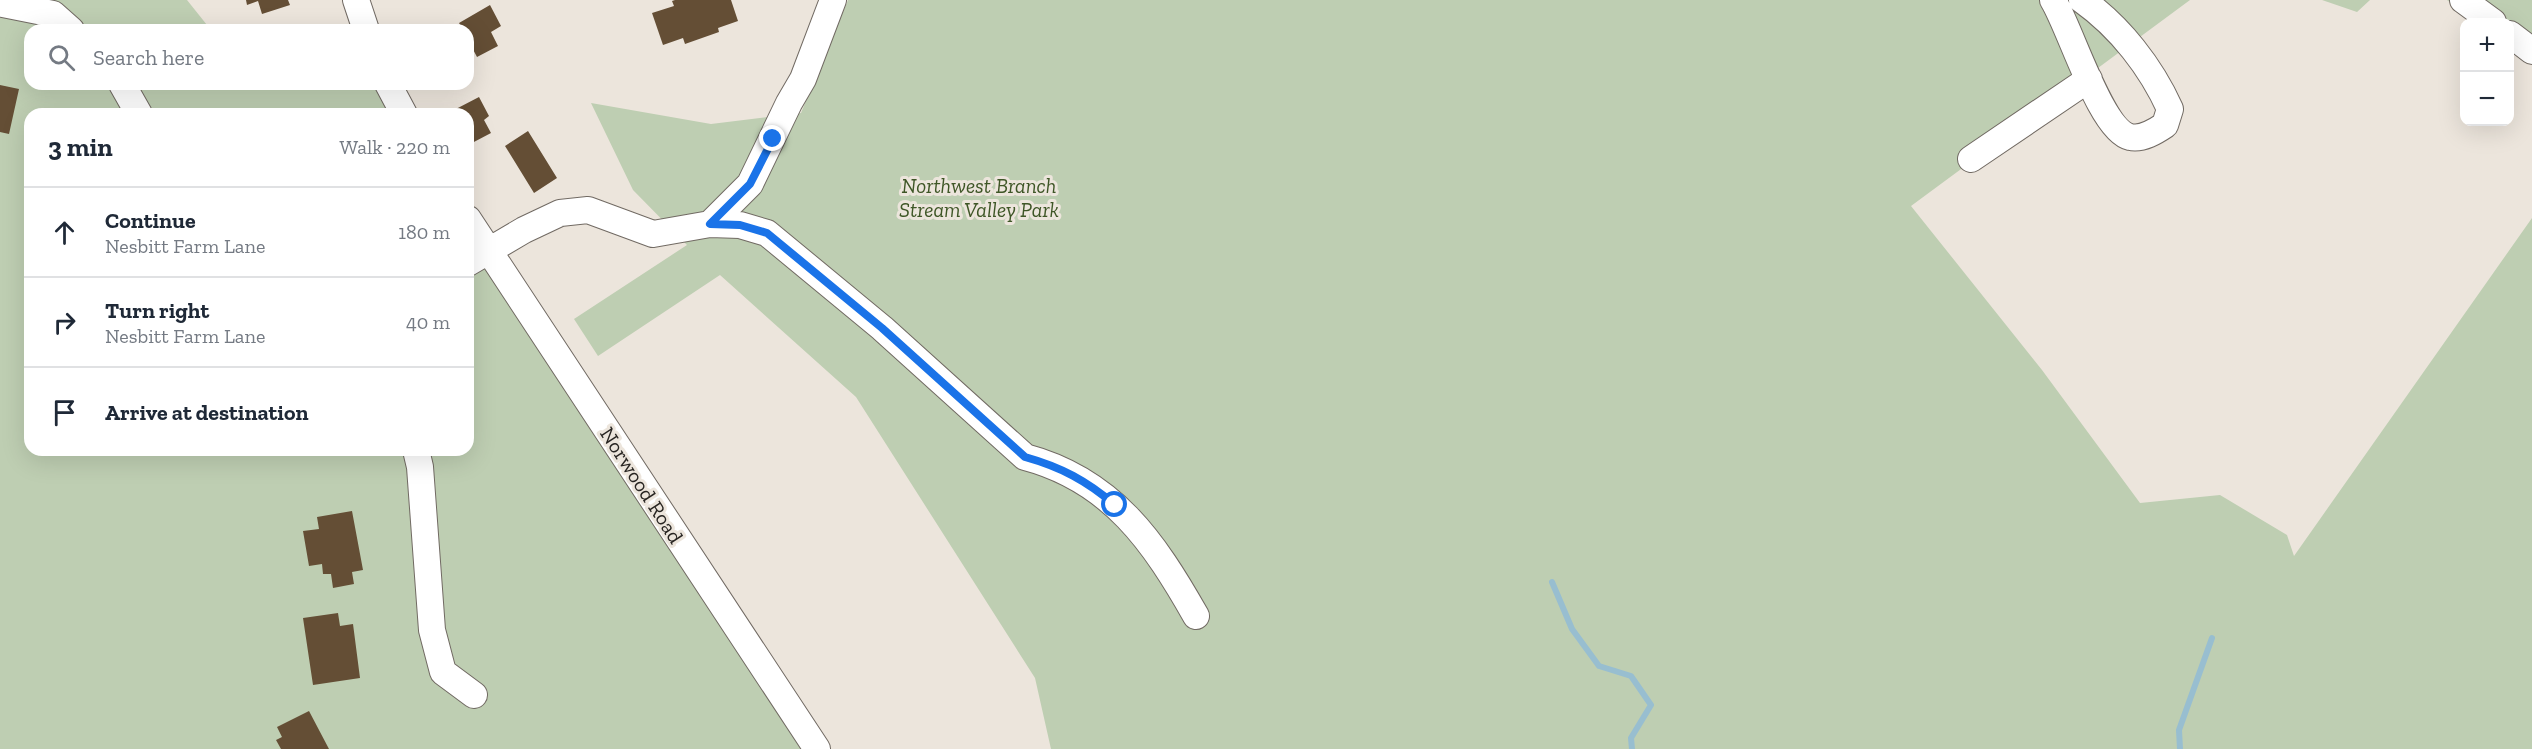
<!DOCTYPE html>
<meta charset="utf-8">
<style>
body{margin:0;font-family:"Zilla Slab",serif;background:#f6f6f7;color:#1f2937}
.controls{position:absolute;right:18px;top:18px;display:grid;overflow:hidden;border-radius:12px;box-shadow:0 6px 24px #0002}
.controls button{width:54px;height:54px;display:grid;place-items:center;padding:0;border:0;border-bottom:2px solid #e0e1e3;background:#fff;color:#1f2937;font:30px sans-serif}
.stop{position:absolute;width:18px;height:18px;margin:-14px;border:4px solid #1a73e8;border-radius:50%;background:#fff}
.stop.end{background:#1a73e8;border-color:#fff;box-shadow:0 2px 6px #0008}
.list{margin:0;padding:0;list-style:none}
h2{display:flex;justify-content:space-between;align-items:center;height:78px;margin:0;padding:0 24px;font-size:26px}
h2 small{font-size:20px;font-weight:400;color:#747a83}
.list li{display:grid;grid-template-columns:39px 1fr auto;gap:18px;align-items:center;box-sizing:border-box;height:90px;padding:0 24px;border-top:2px solid #e0e1e3}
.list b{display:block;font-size:22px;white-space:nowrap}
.list p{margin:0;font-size:20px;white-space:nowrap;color:#747a83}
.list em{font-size:20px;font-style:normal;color:#747a83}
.icon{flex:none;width:33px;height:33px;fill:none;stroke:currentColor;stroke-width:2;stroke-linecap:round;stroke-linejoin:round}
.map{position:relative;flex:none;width:2532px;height:749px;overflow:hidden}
.search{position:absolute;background:#fff;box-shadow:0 6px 24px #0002;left:24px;top:24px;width:450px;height:66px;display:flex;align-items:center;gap:15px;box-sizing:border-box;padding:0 21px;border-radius:18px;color:#747a83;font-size:22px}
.panel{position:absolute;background:#fff;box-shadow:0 6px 24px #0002;left:24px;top:108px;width:450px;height:348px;border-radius:18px}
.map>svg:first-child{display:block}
.green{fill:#beceb2}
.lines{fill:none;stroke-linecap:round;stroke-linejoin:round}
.stream{stroke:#98bed0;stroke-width:6}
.building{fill:#644e35}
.minor-casing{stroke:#716a63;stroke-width:28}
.minor{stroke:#fff;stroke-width:26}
.route{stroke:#1a73e8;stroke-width:8}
.labels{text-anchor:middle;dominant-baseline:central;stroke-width:6;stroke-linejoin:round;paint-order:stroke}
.park-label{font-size:21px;font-style:italic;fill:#3e5626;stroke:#ece5dc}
.street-label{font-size:21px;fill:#282522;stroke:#ece5dc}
</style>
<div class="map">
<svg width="2532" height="749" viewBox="0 0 2532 749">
<rect width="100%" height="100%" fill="#ece5dc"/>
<path class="green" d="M0,0H187L211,30H30V84H388L404,114H30V450H468V219L819,749H0Z
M848,0H2190L1911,206L2042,370L2140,503L2220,495L2287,535L2294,556L2532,218V749H1051L1035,678L856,397L720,275L598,356L574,319L687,245L633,190L591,103L711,124L801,113Z
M2322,0H2370L2357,12Z
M2447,0H2532V64L2510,47V22H2477Z"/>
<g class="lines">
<path class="stream" d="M1552,582L1572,629L1599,666L1631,676L1651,705L1631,738L1632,749
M2180,749L2179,730L2212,638"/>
</g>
<path class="building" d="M246,0H288L290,5L262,14L258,1L247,5Z
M675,0H731L738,21L718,28L719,32L685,44L683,38L663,45L652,13L674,6L672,1Z
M490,5L501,26L491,32L498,46L477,57L468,40V30H463L459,23Z
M0,85L19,89L9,134L0,132Z
M479,97L489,116L484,120L491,133L472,143L468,135V114H457L454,110Z
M528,131L557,178L534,193L505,146Z
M352,511L363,570L352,572L354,584L333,588L331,574H323L322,564L309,566L303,531L319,529L317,517Z
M338,613L340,626L353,624L360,678L313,685L303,618Z
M309,711L329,749H281L276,740L282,737L277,727Z"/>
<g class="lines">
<defs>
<path id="minor" d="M356,0L366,30
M2053,0C2070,27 2101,131 2130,137C2142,140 2156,131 2165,125L2170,109C2151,67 2120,27 2082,0
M2463,0L2493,22
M3,4L53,14L71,30
M2510,34L2532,51
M122,84L139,114
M388,84L404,114
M1971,159L2089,79
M468,219L817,749
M710,224L750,184L789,103L803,79L833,0
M468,263L524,230L560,213L588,210L653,234L710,224L740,225L767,233L882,328L1025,457C1112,480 1154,542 1196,616
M416,450L420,467L432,630L443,672L474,695"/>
</defs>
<use href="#minor" class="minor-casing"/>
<use href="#minor" class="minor"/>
</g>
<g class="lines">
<path class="route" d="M773,139L750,184L710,224L740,225L767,233L882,328L1025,457C1061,467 1087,481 1115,505"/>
</g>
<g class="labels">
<g class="park-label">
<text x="979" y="185">Northwest Branch<tspan x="979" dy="24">Stream Valley Park</tspan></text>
</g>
<g class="street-label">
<text transform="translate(642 485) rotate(57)">Norwood Road</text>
</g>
</g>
</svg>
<div class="controls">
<button>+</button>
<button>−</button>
</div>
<div class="stop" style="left:1115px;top:505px"></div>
<div class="stop end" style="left:773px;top:139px"></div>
<div class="search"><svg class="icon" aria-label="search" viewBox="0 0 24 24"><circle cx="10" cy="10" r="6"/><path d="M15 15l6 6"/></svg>Search here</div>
<section class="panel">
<h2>3 min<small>Walk · 220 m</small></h2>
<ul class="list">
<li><svg class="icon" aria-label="ahead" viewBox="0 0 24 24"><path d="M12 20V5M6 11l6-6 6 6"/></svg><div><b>Continue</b><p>Nesbitt Farm Lane</p></div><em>180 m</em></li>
<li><svg class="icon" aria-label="right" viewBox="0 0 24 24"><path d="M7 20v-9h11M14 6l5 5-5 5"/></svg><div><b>Turn right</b><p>Nesbitt Farm Lane</p></div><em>40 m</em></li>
<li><svg class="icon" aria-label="arrive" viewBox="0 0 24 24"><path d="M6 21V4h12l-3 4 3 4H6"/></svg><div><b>Arrive at destination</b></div></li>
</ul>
</section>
</div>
